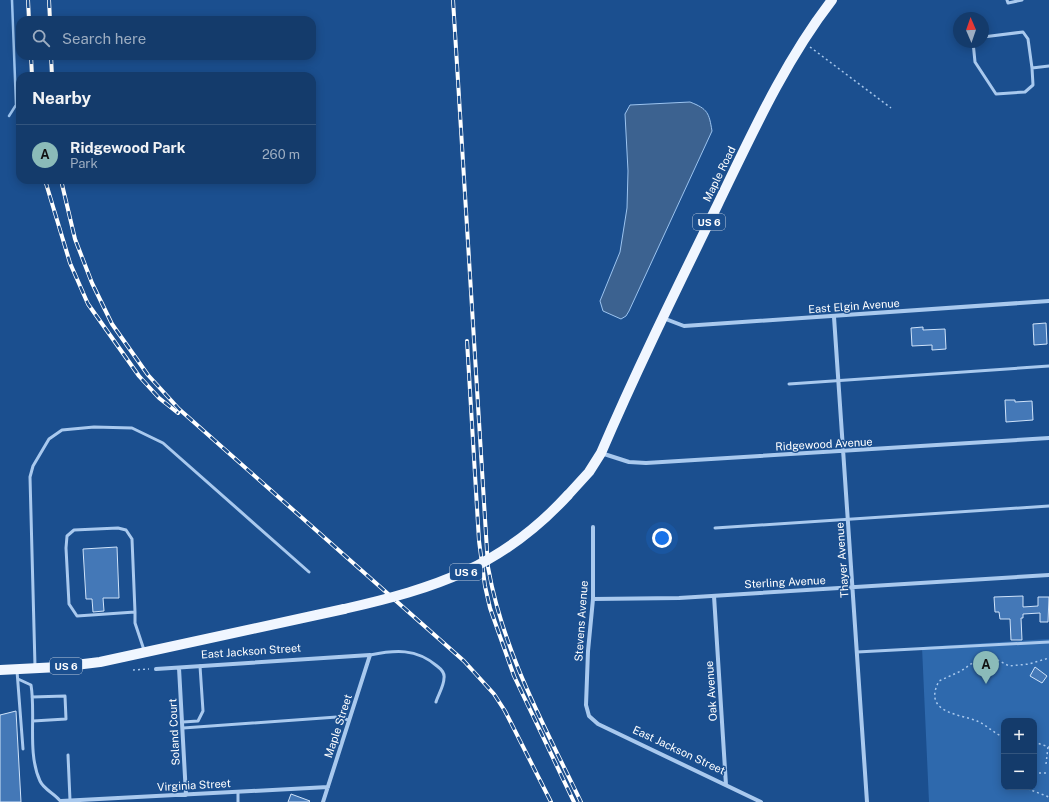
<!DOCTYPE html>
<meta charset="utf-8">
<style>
body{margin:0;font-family:"Public Sans",sans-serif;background:#1d4271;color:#f1f3f6}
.controls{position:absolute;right:12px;bottom:12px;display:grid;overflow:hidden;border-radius:8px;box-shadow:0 2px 10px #0003}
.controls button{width:36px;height:36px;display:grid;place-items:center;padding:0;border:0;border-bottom:1px solid #33557e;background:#143b6b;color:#f1f3f6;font:20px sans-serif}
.compass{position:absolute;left:953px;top:12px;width:36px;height:36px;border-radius:50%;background:#143b6b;box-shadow:0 2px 10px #0003;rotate:358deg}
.you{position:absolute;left:662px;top:538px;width:14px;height:14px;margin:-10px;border:3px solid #fff;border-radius:50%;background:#1a73e8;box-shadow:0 0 0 6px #1a73e833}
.badge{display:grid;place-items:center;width:26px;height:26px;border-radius:50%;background:#8bbbb9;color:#111;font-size:13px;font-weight:700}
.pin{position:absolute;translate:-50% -33px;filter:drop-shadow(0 1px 2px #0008)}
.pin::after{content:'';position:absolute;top:21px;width:14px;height:12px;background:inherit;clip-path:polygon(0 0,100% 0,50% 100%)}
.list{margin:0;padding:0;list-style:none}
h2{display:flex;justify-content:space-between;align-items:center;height:52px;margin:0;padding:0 16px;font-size:17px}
h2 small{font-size:13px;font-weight:400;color:#9dadc1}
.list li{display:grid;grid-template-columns:26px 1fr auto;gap:12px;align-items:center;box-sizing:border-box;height:60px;padding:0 16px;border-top:1px solid #33557e}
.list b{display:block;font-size:15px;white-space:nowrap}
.list p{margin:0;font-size:13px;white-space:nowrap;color:#9dadc1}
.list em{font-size:13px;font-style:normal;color:#9dadc1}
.icon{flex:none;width:22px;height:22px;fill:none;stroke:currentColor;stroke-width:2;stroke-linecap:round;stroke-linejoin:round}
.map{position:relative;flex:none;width:1049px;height:802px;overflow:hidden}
.search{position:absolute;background:#143b6b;box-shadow:0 2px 10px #0003;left:16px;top:16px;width:300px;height:44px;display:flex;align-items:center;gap:10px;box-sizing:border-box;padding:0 14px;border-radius:12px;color:#9dadc1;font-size:15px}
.panel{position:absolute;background:#143b6b;box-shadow:0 2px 10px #0003;left:16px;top:72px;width:300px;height:112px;border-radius:12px}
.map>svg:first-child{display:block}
.green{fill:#2e69ad;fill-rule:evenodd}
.water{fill:#3c6290;stroke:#9cc4f0}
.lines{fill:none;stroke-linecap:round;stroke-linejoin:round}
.stream{stroke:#9cc4f0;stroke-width:2.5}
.building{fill:#4478b7;stroke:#cfe3fa}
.path{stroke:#a9c9ee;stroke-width:1.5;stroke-dasharray:2 3;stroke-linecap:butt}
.lane{stroke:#a9c9ee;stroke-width:3}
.street{stroke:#a9c9ee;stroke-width:4}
.primary{stroke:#f0f6ff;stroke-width:10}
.rail-casing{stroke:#fff;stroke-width:4}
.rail{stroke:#1b4f8f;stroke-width:2.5;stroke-dasharray:8;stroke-linecap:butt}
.primary-bridge{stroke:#f0f6ff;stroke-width:10}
.labels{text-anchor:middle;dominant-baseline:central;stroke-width:3;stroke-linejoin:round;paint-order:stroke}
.shield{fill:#1b4f8f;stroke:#bbcadd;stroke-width:1}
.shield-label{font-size:10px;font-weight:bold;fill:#fff}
.street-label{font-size:11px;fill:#fff;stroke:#1b4f8f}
</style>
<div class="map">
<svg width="1049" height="802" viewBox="0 0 1049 802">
<rect width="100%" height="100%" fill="#1b4f8f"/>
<path class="green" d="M1049,639V802H929L922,647ZM1004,721H1034V787H1004Z"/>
<path class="water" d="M690,102C708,109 709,113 712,131L629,311L626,316L621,319L603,311L600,301L620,252L627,208L628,171L625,114L630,105Z"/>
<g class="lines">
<path class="stream" d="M9,116L16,105L12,0"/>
</g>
<path class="building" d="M1046,323L1047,344L1034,345L1033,324Z
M923,327V330L945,329L946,349L932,350V345L912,346L911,328Z
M1005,400H1015V402L1032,401L1033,420L1006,422Z
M117,547L119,598H103L104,611L93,612L92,599H86L83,549Z
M1023,596V607L1038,606V597H1049L1048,622H1040V613L1023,614V618H1021L1022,640H1011L1010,619H1000L999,612H995L994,597Z
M1035,667L1047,676L1042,683L1030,676Z
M16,711L21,802H0V715Z
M291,794L310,801L309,802H288Z"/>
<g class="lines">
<path class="path" d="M810,47L891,108
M133,670L149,669
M1004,737C994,734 987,725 977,721C960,714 922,713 939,681L961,671L981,657H992L1009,666L1029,664L1049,658
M1034,742L1049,747
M1046,764L1048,747
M1034,773H1049
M1023,787L1049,797"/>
<path class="lane" d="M1007,0L1008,3L1022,0
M983,37L1023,32L1028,39L1032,68L1049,66
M973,42L975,62L996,94L1025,92L1033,85L1032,68
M789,384L1049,366
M715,528L1049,506
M135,612L77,616L69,604L66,548L67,536L74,530L118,528L126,530L132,539L135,612V623L144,650
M857,652L1049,642
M370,655C395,650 416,648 437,666C441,669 445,673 444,678C444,686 438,695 436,702
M35,666L30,477L33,466L49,439L62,430L94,427L132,428L163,443L309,572
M17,671L23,749
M18,679L31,685C36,714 27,753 40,781C44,790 56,794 61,802
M32,697L65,696L66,719L33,721
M183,722L198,721L203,711L200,666
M183,728L337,717L349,720
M68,755L70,800
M238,792V802"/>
<path class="street" d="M834,317L867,802
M663,318L684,326L1049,301
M601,453L629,462L646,463L1049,438
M593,527V599L588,651L586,705L589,716L598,724L761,802
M714,596L726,785
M593,599L679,598L1049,575
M179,668L186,795
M156,669L370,655L323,802
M61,801L328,787"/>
<path class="primary" d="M568,495L589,472L601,453C637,369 677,288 717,206C751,136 784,62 832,0
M0,670L59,667L100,662L344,609"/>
<defs>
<path id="rail" d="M28,0L29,20
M49,0L50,20
M453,0L488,567C503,652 544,725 581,802
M31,56L32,76
M51,56L52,76
M45,180L70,263L88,304L139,376L159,398L178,413
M61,180L75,239L92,283L112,324L148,375L179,409L464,661L494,694L505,711L551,802
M467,341L479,541L485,586L490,608L514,676L574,802"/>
</defs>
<use href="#rail" class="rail-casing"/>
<use href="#rail" class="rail"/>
<path class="primary-bridge" d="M344,609C436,588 502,567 568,495"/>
</g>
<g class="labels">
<g class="shield">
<rect x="693" y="214" width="32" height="16" rx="3"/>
<rect x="450" y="564" width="32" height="16" rx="3"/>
<rect x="50" y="658" width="32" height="16" rx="3"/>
</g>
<g class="shield-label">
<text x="709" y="222">US 6</text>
<text x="466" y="572">US 6</text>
<text x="66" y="666">US 6</text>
</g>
<g class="street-label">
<text transform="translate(719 174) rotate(-64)">Maple Road</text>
<text transform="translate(854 306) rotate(-4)">East Elgin Avenue</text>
<text transform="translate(824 444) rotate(-3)">Ridgewood Avenue</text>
<text transform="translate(842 560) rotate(-94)">Thayer Avenue</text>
<text transform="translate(785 582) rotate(-3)">Sterling Avenue</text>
<text transform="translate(581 621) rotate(-86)">Stevens Avenue</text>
<text transform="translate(251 651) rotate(-4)">East Jackson Street</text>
<text transform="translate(711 691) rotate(-94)">Oak Avenue</text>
<text transform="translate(338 726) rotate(-72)">Maple Street</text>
<text transform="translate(174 732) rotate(-93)">Soland Court</text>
<text transform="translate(679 750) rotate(25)">East Jackson Street</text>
<text transform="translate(194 785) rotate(-3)">Virginia Street</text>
</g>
</g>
</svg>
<div class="controls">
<button>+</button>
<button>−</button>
</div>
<svg class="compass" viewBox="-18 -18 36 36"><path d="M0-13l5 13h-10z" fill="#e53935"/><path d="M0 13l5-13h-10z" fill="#9dadc1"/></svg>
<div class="you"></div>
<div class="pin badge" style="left:986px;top:684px">A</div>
<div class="search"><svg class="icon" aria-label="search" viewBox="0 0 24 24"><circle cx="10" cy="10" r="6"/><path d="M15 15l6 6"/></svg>Search here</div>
<section class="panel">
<h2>Nearby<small></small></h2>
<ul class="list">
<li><span class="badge">A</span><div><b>Ridgewood Park</b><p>Park</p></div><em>260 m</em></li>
</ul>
</section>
</div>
